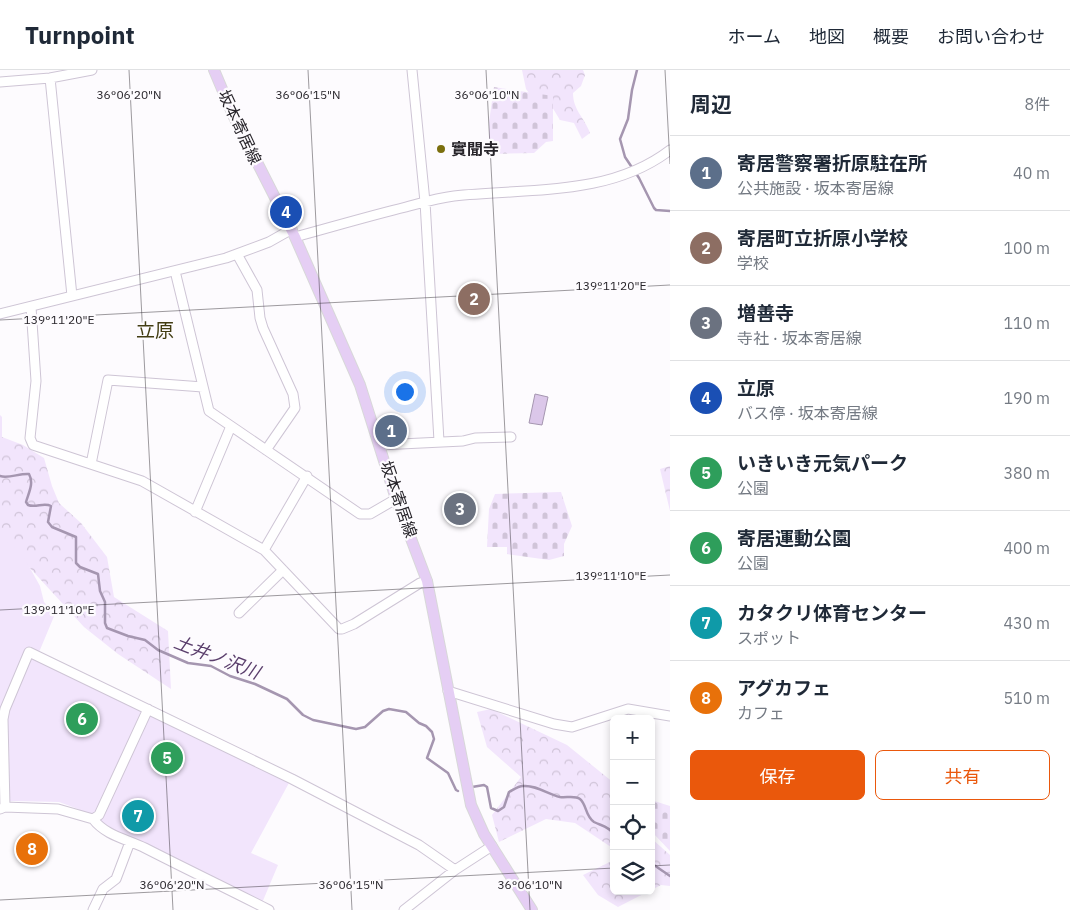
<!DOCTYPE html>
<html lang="ja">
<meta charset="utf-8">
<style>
body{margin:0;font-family:"IBM Plex Sans","Noto Sans JP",sans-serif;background:#f2f2f3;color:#1f2937}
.controls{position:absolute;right:15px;bottom:15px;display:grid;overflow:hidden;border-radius:8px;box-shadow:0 2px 8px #0003}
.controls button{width:45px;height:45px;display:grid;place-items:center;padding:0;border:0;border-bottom:1px solid #e0e1e3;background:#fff;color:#1f2937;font:25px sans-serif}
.you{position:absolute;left:404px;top:321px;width:18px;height:18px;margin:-12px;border:4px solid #fff;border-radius:50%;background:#1a73e8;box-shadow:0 0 0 8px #1a73e833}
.badge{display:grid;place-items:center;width:32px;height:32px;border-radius:50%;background:#ea580c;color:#fff;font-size:16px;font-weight:700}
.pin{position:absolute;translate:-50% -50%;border:2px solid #fff;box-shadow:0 1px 5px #0006}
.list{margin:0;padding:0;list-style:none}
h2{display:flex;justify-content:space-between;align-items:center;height:65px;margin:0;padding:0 20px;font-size:21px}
h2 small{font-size:16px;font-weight:400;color:#747a83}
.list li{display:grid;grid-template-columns:32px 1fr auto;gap:15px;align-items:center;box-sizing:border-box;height:75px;padding:0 20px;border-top:1px solid #e0e1e3}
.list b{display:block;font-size:19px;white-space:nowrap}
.list p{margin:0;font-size:16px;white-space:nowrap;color:#747a83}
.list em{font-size:16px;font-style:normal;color:#747a83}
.actions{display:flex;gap:10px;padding:15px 20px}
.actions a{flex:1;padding:11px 0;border:1px solid #ea580c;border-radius:8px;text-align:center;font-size:18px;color:#ea580c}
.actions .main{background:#ea580c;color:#fff}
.icon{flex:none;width:28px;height:28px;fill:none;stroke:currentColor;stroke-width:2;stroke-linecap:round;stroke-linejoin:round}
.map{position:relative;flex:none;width:670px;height:840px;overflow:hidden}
header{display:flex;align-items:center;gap:30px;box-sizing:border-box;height:70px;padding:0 25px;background:#fff;border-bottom:1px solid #e0e1e3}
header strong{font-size:24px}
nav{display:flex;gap:28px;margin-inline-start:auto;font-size:18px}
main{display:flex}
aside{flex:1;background:#fff}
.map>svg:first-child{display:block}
.forest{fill:url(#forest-crowns)}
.cemetery{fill:url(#cemetery-stones)}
.park{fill:#f2e5fc}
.water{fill:#dbc7e9;stroke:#a596b0}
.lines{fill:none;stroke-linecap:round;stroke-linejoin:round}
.stream{stroke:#a596b0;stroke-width:2.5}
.minor-casing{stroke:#cec5d5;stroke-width:11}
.major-casing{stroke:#d8d8d9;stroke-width:12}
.minor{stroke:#fff;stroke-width:9}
.major{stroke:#e5cef4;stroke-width:10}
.ticks{fill:none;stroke:#27242a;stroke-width:1;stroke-opacity:0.45}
.poi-dot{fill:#7b6f0e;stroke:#fdfbfe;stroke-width:2}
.labels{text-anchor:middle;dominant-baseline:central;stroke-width:4.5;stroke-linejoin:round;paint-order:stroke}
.street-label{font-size:16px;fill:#27242a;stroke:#fdfbfe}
.poi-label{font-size:16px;font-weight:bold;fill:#27242a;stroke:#fdfbfe;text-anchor:start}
.water-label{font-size:18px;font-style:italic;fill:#5a3e6c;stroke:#fdfbfe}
.quarter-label{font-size:19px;fill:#423d13;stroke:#fdfbfe}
.ticks-label{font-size:12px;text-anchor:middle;fill:#27242a;stroke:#fdfbfe;stroke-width:4.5;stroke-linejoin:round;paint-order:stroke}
</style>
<header>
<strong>Turnpoint</strong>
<nav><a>ホーム</a><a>地図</a><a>概要</a><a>お問い合わせ</a></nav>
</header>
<main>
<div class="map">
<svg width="670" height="840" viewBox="0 0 670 840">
<defs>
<pattern id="forest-crowns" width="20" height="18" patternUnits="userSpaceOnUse" patternTransform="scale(1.25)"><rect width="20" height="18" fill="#f2e5fc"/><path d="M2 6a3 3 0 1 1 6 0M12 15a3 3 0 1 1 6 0" fill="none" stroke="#d0c4d8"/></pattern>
<pattern id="cemetery-stones" width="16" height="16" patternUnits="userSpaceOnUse" patternTransform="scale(1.25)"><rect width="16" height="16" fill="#f2e5fc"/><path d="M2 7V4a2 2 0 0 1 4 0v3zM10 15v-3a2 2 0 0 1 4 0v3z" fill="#d0c4d8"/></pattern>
</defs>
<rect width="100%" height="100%" fill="#fdfbfe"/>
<path class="forest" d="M522,0H583L585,5L581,16L573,23C573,40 584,47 590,63L582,69L574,53L560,50L549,32L534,30L526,19Z
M0,345L2,347V367L23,375L44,388L52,416L59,433L81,453L107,487L114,527L168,561L171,619L118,584L84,557L7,473L0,470Z
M670,396V441L660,399Z
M491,639L567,675L614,713V779L575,753L546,749L499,772L492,745L521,707L487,677L477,642Z
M651,768L670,785V816L661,815L651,820Z
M614,790V821H649L618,837L598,825L583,805Z"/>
<path class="cemetery" d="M494,17L553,26V71L546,72L534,83L489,84V52Z
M561,422L572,456L564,474V486L549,490L507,484V477H487L489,439L495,424Z
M651,730L670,736V781L653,763L651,759Z"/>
<path class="park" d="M0,467L21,482L40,516L44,532L55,544L37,587L290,711L251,783L278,795L262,833L112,759L78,739L59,732L14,731L0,732Z"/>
<path class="water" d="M535,324L548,327L542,355L529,353Z"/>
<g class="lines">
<path class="stream" d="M637,0L632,20L628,49L620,69L625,87L639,108L654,138L656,140L670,141
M0,406C8,409 20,403 29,404C34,413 29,422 26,432L28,435C36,438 44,432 51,436L48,452L52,457L76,467V493L80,497L98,504L100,521L105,532V553L107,558L128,566L145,570L158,580L188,593L211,596L230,606L255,614L287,629L303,645L313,650L356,659L365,657L383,641L389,639L406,642L419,653L426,656L432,662L434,669L427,688L448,703L456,720L458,721
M472,717L484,715L487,717L491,738L498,741L504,737L509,722C513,720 518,716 523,716C537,715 547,724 560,727C566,728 575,725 580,729C587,735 585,746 594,752C602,756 608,756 614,764
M651,793L670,806"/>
<defs>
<path id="minor" d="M412,0L425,132L439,371
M50,8L72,226
M0,12L50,8L92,0
M295,167C332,157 369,146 406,137C421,133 437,128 454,126C526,118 609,127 670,80
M237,184L257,220L260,248L263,258L293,324L295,338L266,380
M175,201L209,341L360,444H370L396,429
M31,237L36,311L30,368L33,375L142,411L264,480L339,559H342L354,554L420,513L427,511
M0,244L226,188L269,172L292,159
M380,375L463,371L475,368L511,367
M91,394L108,310L203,317
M195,442L231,356
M264,480L307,406
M239,543L283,500
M448,621L554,654L572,657L628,639L670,646
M5,737L3,649L5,639L29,582L292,709L419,775L455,800
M0,739L5,737L58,739L93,749L99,745L148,639
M93,749C106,766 127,769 145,778C186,799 228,819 269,840
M93,840L103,819L116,809L130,772
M404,840L455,800L492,776"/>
<path id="major" d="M214,0L233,45L295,167L360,315L396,429L427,511L471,735L484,764L532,840"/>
</defs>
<use href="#minor" class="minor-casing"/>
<use href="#major" class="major-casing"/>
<use href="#minor" class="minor"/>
<use href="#major" class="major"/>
</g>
<path class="ticks" d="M129,0L173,840M308,0L352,840M486,0L530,840M665,0L670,94M0,250L670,215M0,540L670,505M651,796L670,795M0,830L614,798"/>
<circle class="poi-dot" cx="441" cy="79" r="5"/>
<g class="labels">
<g class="street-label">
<text transform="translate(240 57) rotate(65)">坂本寄居線</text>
<text transform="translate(399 429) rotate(71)">坂本寄居線</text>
</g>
<g class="poi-label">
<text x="451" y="79">實聞寺</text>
</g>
<g class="water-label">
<text transform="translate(217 587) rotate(21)">土井ノ沢川</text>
</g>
<g class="quarter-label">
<text x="155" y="260">立原</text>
</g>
</g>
<g class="ticks-label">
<text x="129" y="29">36°06'20"N</text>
<text x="308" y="29">36°06'15"N</text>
<text x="487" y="29">36°06'10"N</text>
<text x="611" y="220">139°11'20"E</text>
<text x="59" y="254">139°11'20"E</text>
<text x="611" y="510">139°11'10"E</text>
<text x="59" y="544">139°11'10"E</text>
<text x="172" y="819">36°06'20"N</text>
<text x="351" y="819">36°06'15"N</text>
<text x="530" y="819">36°06'10"N</text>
</g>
</svg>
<div class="controls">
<button>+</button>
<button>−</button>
<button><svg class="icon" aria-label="locate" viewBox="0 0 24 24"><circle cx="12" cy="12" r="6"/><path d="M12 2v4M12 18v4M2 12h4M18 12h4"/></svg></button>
<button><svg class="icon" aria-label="layers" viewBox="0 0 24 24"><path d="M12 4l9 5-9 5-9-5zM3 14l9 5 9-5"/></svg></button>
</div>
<div class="you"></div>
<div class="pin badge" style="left:391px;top:361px;background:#5c6f8a">1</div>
<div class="pin badge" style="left:474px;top:229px;background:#8d6e63">2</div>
<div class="pin badge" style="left:460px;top:439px;background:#6b7280">3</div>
<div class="pin badge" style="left:286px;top:142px;background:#1a4fb4">4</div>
<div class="pin badge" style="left:167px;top:688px;background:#2e9e5b">5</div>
<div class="pin badge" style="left:82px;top:649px;background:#2e9e5b">6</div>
<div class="pin badge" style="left:138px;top:746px;background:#0f9aa8">7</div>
<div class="pin badge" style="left:32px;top:779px;background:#e8710a">8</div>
</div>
<aside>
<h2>周辺<small>8件</small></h2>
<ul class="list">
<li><span class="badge" style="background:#5c6f8a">1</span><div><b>寄居警察署折原駐在所</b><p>公共施設 · 坂本寄居線</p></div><em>40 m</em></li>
<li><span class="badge" style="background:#8d6e63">2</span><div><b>寄居町立折原小学校</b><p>学校</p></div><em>100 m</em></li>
<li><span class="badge" style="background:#6b7280">3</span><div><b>増善寺</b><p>寺社 · 坂本寄居線</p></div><em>110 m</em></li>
<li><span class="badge" style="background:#1a4fb4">4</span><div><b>立原</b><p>バス停 · 坂本寄居線</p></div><em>190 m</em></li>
<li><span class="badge" style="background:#2e9e5b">5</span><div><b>いきいき元気パーク</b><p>公園</p></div><em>380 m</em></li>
<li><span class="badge" style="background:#2e9e5b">6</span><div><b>寄居運動公園</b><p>公園</p></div><em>400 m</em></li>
<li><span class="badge" style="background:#0f9aa8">7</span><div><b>カタクリ体育センター</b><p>スポット</p></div><em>430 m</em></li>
<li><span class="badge" style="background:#e8710a">8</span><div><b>アグカフェ</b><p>カフェ</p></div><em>510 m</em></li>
</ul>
<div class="actions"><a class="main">保存</a><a>共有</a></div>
</aside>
</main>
